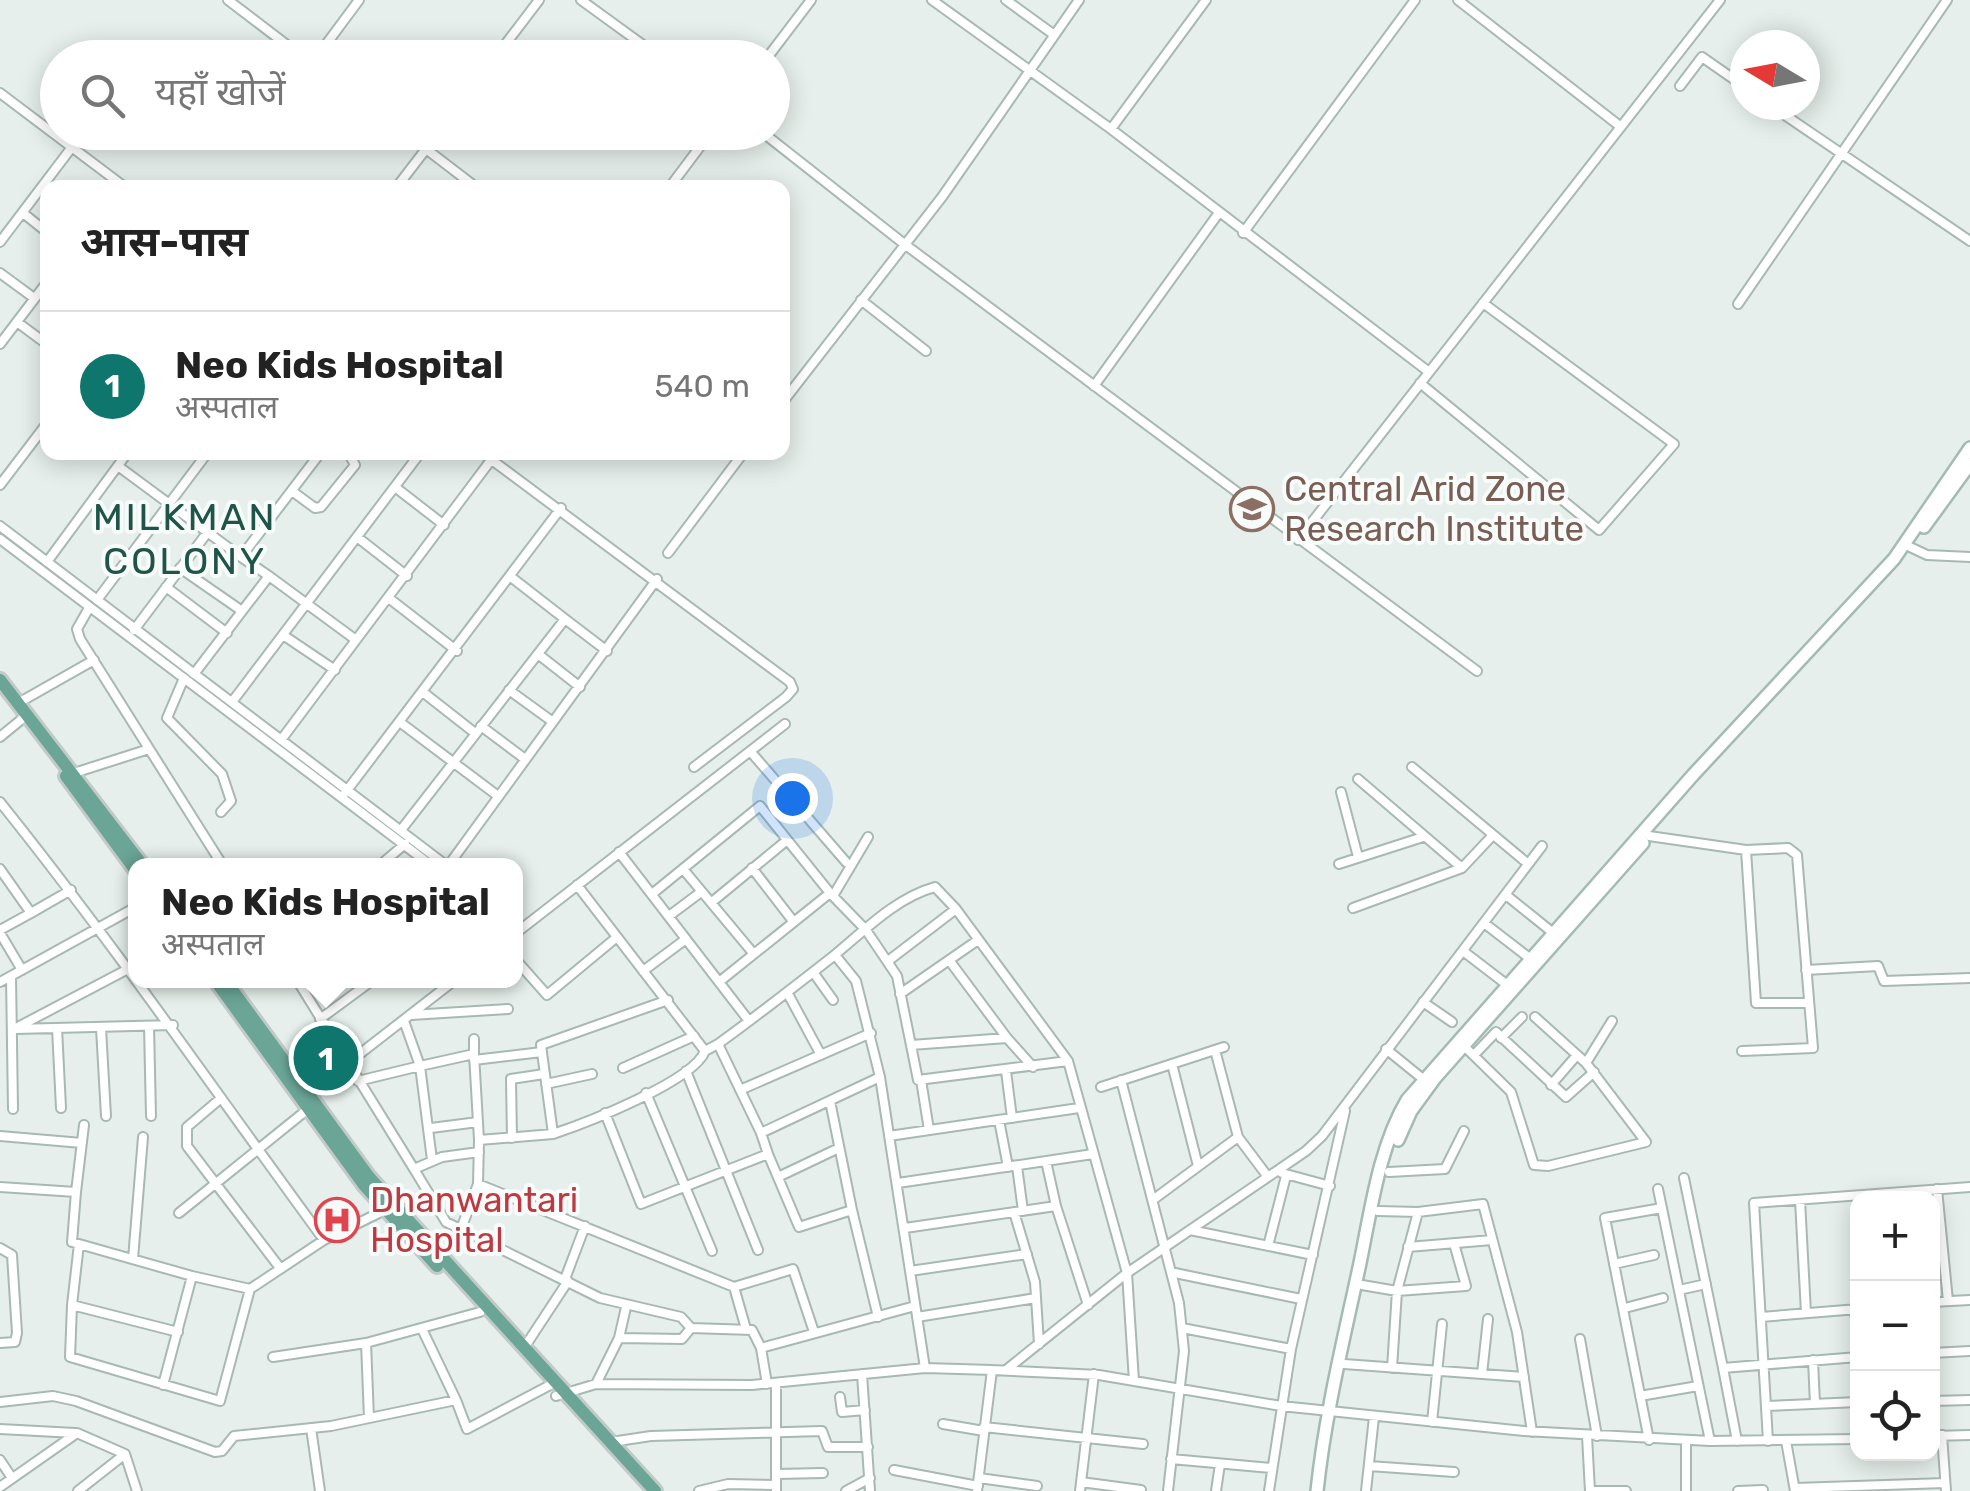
<!DOCTYPE html>
<html lang="hi">
<meta charset="utf-8">
<style>
body{margin:0;font-family:Rubik,"Noto Sans Devanagari",sans-serif;background:#f2f2f2;color:#222}
.controls{position:absolute;right:30px;bottom:30px;display:grid;overflow:hidden;border-radius:20px;box-shadow:0 5px 25px #0003}
.controls button{width:90px;height:90px;display:grid;place-items:center;padding:0;border:0;border-bottom:2px solid #e0e0e0;background:#fff;color:#222;font:50px sans-serif}
.compass{position:absolute;left:1730px;top:30px;width:90px;height:90px;border-radius:50%;background:#fff;box-shadow:0 5px 25px #0003;rotate:280deg}
.you{position:absolute;left:792px;top:798px;width:35px;height:35px;margin:-25px;border:8px solid #fff;border-radius:50%;background:#1a73e8;box-shadow:0 0 0 15px #1a73e833}
.badge{display:grid;place-items:center;width:65px;height:65px;border-radius:50%;background:#0f766e;color:#fff;font-size:32px;font-weight:700}
.pin{position:absolute;translate:-50% -50%;border:5px solid #fff;box-shadow:0 2px 10px #0006}
.popup{position:absolute;left:128px;top:858px;width:395px;height:130px;box-sizing:border-box;display:grid;place-content:center;border-radius:20px;background:#fff;filter:drop-shadow(0 2px 8px #0005);font-size:32px;white-space:nowrap;color:#767676}
.popup b{font-size:38px;color:#222}
.popup::after{content:'';position:absolute;left:50%;top:100%;margin-left:-20px;border:20px solid transparent;border-top-color:#fff}
.list{margin:0;padding:0;list-style:none}
h2{display:flex;justify-content:space-between;align-items:center;height:130px;margin:0;padding:0 40px;font-size:42px}
h2 small{font-size:32px;font-weight:400;color:#767676}
.list li{display:grid;grid-template-columns:65px 1fr auto;gap:30px;align-items:center;box-sizing:border-box;height:150px;padding:0 40px;border-top:2px solid #e0e0e0}
.list b{display:block;font-size:38px;white-space:nowrap}
.list p{margin:0;font-size:32px;white-space:nowrap;color:#767676}
.list em{font-size:32px;font-style:normal;color:#767676}
.icon{flex:none;width:55px;height:55px;fill:none;stroke:currentColor;stroke-width:2;stroke-linecap:round;stroke-linejoin:round}
.map{position:relative;flex:none;width:1970px;height:1491px;overflow:hidden}
.search{position:absolute;background:#fff;box-shadow:0 5px 25px #0003;left:40px;top:40px;width:750px;height:110px;display:flex;align-items:center;gap:25px;box-sizing:border-box;padding:0 35px;border-radius:55px;color:#767676;font-size:38px}
.panel{position:absolute;background:#fff;box-shadow:0 5px 25px #0003;left:40px;top:180px;width:750px;height:280px;border-radius:20px}
.map>svg:first-child{display:block}
.lines{fill:none;stroke-linecap:round;stroke-linejoin:round}
.street-casing{stroke:#a8b8b2;stroke-width:12}
.secondary-casing{stroke:#a4bbb3;stroke-width:16}
.primary-casing{stroke:#c2cac8;stroke-width:18}
.street{stroke:#fff;stroke-width:8}
.secondary{stroke:#fff;stroke-width:11}
.primary{stroke:#6aa596;stroke-width:12}
.labels{text-anchor:middle;dominant-baseline:central;stroke-width:8;stroke-linejoin:round;paint-order:stroke}
.education-label{font-size:35px;fill:#785e54;stroke:#f7fbf9;text-anchor:start}
.health-label{font-size:35px;fill:#be3a42;stroke:#f7fbf9;text-anchor:start}
.neighbourhood-label{font-size:38px;letter-spacing:2.5px;fill:#1f5548;stroke:#f7fbf9}
</style>
<div class="map">
<svg width="1970" height="1491" viewBox="0 0 1970 1491">
<rect width="100%" height="100%" fill="#e6efeb"/>
<g class="lines">
<defs>
<path id="street" d="M228,0L304,58
M581,0L661,58
M932,0L1111,129L1429,372
M1006,0L1053,34
M1458,0L1621,127
M316,58L359,0
M495,58L539,0
M767,58L811,0
M1680,86L1702,57L1745,87
M0,93L126,188
M1770,105L1970,241
M1111,129L1206,0
M404,132L477,188
M762,132L903,243L1477,671
M396,188L439,132
M669,188L711,132
M23,213L48,233
M1243,233L1415,0
M0,242L72,147
M0,273L34,298
M861,300L926,351
M1738,304L1947,0
M17,322L48,345
M0,344L48,281
M1420,383L1599,530L1674,444L1483,303
M1094,386L1218,214
M782,403L942,197L1079,0
M481,452L790,682L793,689L786,697L694,767
M118,466L241,557
M0,485L48,422
M395,487L444,525
M292,491L315,508L321,507L355,465L348,452
M0,526L447,866
M357,537L407,576
M0,539L432,866
M1298,540L1720,0
M1910,547L1927,555L1970,557
M668,553L744,452
M47,562L128,452
M180,568L242,611
M269,576L356,640
M166,587L227,633
M390,599L457,651
M97,600L208,452
M89,608L77,629L80,639L223,866
M565,619L607,651
M134,630L207,533
M283,635L335,670
M538,654L580,687
M194,674L269,576L241,557L321,452
M184,678L167,718L222,774L231,801L221,812
M509,690L553,722
M424,693L475,733
M20,702L94,660
M232,702L421,452
M401,723L498,796
M481,726L525,759
M0,737L22,719
M281,740L491,460
M750,751L846,862
M1412,767L1527,863
M74,773L149,749
M1358,779L1462,868L1492,836
M1341,792L1358,857
M345,793L561,508
M0,802C114,944 216,1093 324,1240L389,1208
M401,830L565,619L511,577
M1649,836L1746,850L1756,1003H1809
M619,852L749,1021
M1339,864L1423,837
M379,866L405,844
M448,866L657,579
M752,868L793,921
M0,869L31,913L71,890
M683,869L753,953
M577,885L705,1051L718,1044L761,1133L880,1077L925,1368
M652,894L760,806L830,893L719,982
M1506,895L1552,932
M833,896L868,837
M712,902L786,841
M1353,908L1462,868
M669,916L701,892
M1484,923L1532,960
M0,930L31,913
M0,933L22,970
M516,933L785,724
M1463,951L1506,984
M835,955L856,981L880,1077
M516,960L547,995L617,937
M888,961L956,909
M1806,970L1878,966L1884,981L1970,978
M643,971L686,939
M813,972L833,1000
M11,976L13,1109
M297,980L414,1169L442,1157L479,1152
M0,982L136,907
M787,992L821,1055
M900,994L978,940
M668,1000L541,1045L553,1134C586,1123 694,1081 705,1051
M1423,1002L1452,1022
M411,1015L508,1009
M320,1019L373,980
M149,1026L151,1116
M16,1028L128,969
M57,1028L61,1108
M101,1028L106,1116
M15,1029L173,1025
M1007,1038L1033,1067
M1501,1038L1522,1017
M718,1044C757,1016 794,987 831,958C863,932 895,898 935,887L956,909L1068,1061L918,1080L897,976L866,930L830,893
M911,1045L1007,1038L949,960
M1464,1046L1511,1092L1534,1165L1548,1166L1646,1142L1586,1063L1535,1017
M1386,1049L1423,1079
M1742,1051L1813,1048L1797,855L1788,848L1746,850
M474,1054L479,1140
M1474,1055L1496,1032L1566,1097L1594,1072
M474,1060L542,1052
M1068,1061L1127,1273L1306,1151L1322,1136L1542,846
M1586,1063L1612,1021
M1172,1064L1198,1166
M623,1068L694,1036
M686,1071L758,1250
M1006,1071L1012,1118
M921,1080L929,1130
M1121,1080L1179,1303L1184,1351L1168,1491
M358,1081L420,1066L404,1021
M546,1084L592,1074
M1551,1085L1577,1055
M1101,1087L1224,1047
M740,1090L871,1033
M646,1093L712,1251
M308,1094L455,980
M220,1099L187,1127V1146L280,1268
M605,1113L641,1204L768,1154L761,1133
M999,1120L1008,1167
M431,1128L478,1122
M0,1136L82,1143
M889,1136L1079,1108
M1238,1137L1268,1177
M512,1138L511,1079L544,1074
M768,1154L799,1227L852,1210L830,1101
M432,1160L420,1066L474,1054V1039
M1017,1166L1023,1211
M414,1169L446,1222L600,1298L681,1317L691,1328
M1389,1172L1445,1169L1464,1131
M1282,1173L1330,1186
M778,1177L839,1148
M1684,1178L1723,1368
M898,1183L1093,1154
M478,1184L479,1140L553,1134
M0,1187L76,1192L72,1242L192,1276
M1658,1189L1710,1441
M1937,1189L1948,1301
M76,1192L84,1125
M1154,1199L1238,1137L1215,1050
M1800,1200L1806,1313
M1056,1206L1088,1305
M852,1210L878,1317
M1378,1211L1418,1212L1483,1204L1517,1332L1532,1432
M1014,1212L1035,1282L1039,1344
M179,1213L308,1109
M905,1228L1056,1206L1046,1161
M461,1229L478,1184L734,1287L746,1329
M1190,1230L1313,1255
M79,1244L72,1305L178,1332
M1268,1246L1286,1176
M1408,1247L1492,1240
M0,1248L12,1255L17,1333L15,1342L0,1343
M133,1259L143,1137
M1614,1264L1654,1255
M910,1271L1027,1254
M1127,1273L1134,1381
M1175,1273L1301,1299
M565,1279L585,1226
M1362,1285L1397,1291L1466,1286L1455,1247
M734,1287L793,1269L814,1332
M1679,1290L1706,1284
M1932,1302L1970,1300
M72,1305L70,1357L220,1401L250,1289
M1625,1308L1663,1298
M1855,1309L1858,1341
M917,1317L1036,1298
M1761,1317L1858,1309
M1182,1328L1291,1349
M422,1329L456,1400
M619,1338L626,1307
M1580,1339L1597,1436
M366,1343L369,1418
M524,1348L568,1281
M761,1348L767,1384
M1932,1353L1970,1351
M273,1357L366,1343L480,1312
M1813,1360L1815,1404
M1344,1364L1524,1377
M1392,1368L1397,1291L1418,1212
M1006,1370L1127,1273
M862,1374L870,1491
M1482,1374L1488,1319
M776,1383V1491
M596,1384L619,1338L682,1339L691,1328L752,1330L761,1348L915,1306
M163,1385L192,1276L250,1289L324,1240
M556,1396L596,1384L752,1385L925,1368L992,1370L1099,1375L1281,1406L1524,1431L1710,1441L1858,1439
M1640,1396L1698,1386
M840,1397L842,1412L865,1410
M1932,1401L1970,1400
M0,1402L53,1396L76,1401L215,1452L222,1451L234,1436L331,1426L456,1400L467,1429L554,1383
M1766,1406L1858,1402
M1432,1422L1442,1324
M943,1424L984,1431
M984,1427L1143,1444
M311,1428L320,1491
M0,1429L75,1433
M1942,1435L1946,1491
M1587,1436L1590,1491
M1932,1436L1970,1435
M1649,1440L1605,1218L1662,1208
M1686,1441V1491
M1737,1441L1723,1368L1858,1357
M1768,1441L1754,1203L1970,1187
M1786,1441L1795,1491
M611,1442L651,1436L822,1431L828,1447H868
M1171,1459L1271,1468
M0,1460L12,1478
M1369,1466L1454,1472
M894,1470L978,1486
M777,1474L823,1473
M979,1478L1037,1486
M1081,1482L1141,1490
M0,1487L77,1433L125,1454L137,1491
M1795,1488L1945,1483
M78,1491L125,1454
M699,1491L728,1484L776,1485
M846,1491L870,1478
M977,1491L992,1370
M1080,1491L1094,1374
M1216,1491L1220,1464
M1269,1491L1291,1349L1345,1111
M1366,1491L1374,1417
M1590,1491H1626
M1738,1491L1763,1490"/>
<path id="secondary" d="M1924,527L1970,464
M1398,1140L1411,1111L1435,1078L1643,843
M1317,1491C1325,1414 1344,1338 1360,1263C1371,1210 1379,1147 1407,1100L1693,775L1894,559L1970,448"/>
<path id="primary" d="M0,680L143,866
M66,776L136,871
M215,980L364,1185L437,1266
M225,980L369,1177L655,1491"/>
</defs>
<use href="#street" class="street-casing"/>
<use href="#secondary" class="secondary-casing"/>
<use href="#primary" class="primary-casing"/>
<use href="#street" class="street"/>
<use href="#secondary" class="secondary"/>
<use href="#primary" class="primary"/>
</g>
<defs>
<symbol id="university-ring" viewBox="-11 -11 22 22"><circle r="9.5" fill="#f7fbf9" stroke="#8d6e63" stroke-width="1.5"/><path d="M0-5L7-2L0 1L-7-2ZM-4 1L0 2.5L4 1V4Q0 6-4 4Z" fill="#8d6e63"/></symbol>
<symbol id="hospital-ring" viewBox="-11 -11 22 22"><circle r="9.5" fill="#f7fbf9" stroke="#e0444e" stroke-width="1.5"/><path d="M-5-5h3v3.5h4V-5h3V5h-3V1.5h-4V5h-3Z" fill="#e0444e"/></symbol>
</defs>
<g fill-rule="evenodd">
<use href="#university-ring" x="1227" y="484" width="50" height="50"/>
<use href="#hospital-ring" x="312" y="1195" width="50" height="50"/>
</g>
<g class="labels">
<g class="education-label">
<text x="1284" y="489">Central Arid Zone<tspan x="1284" dy="40">Research Institute</tspan></text>
</g>
<g class="health-label">
<text x="370" y="1200">Dhanwantari<tspan x="370" dy="40">Hospital</tspan></text>
</g>
<g class="neighbourhood-label">
<text x="185" y="517">MILKMAN<tspan x="185" dy="44">COLONY</tspan></text>
</g>
</g>
</svg>
<div class="controls">
<button>+</button>
<button>−</button>
<button><svg class="icon" aria-label="locate" viewBox="0 0 24 24"><circle cx="12" cy="12" r="6"/><path d="M12 2v4M12 18v4M2 12h4M18 12h4"/></svg></button>
</div>
<svg class="compass" viewBox="-18 -18 36 36"><path d="M0-13l5 13h-10z" fill="#e53935"/><path d="M0 13l5-13h-10z" fill="#767676"/></svg>
<div class="you"></div>
<div class="pin badge" style="left:326px;top:1058px">1</div>
<div class="popup"><b>Neo Kids Hospital</b>अस्पताल</div>
<div class="search"><svg class="icon" aria-label="search" viewBox="0 0 24 24"><circle cx="10" cy="10" r="6"/><path d="M15 15l6 6"/></svg>यहाँ खोजें</div>
<section class="panel">
<h2>आस-पास<small></small></h2>
<ul class="list">
<li><span class="badge">1</span><div><b>Neo Kids Hospital</b><p>अस्पताल</p></div><em>540 m</em></li>
</ul>
</section>
</div>
